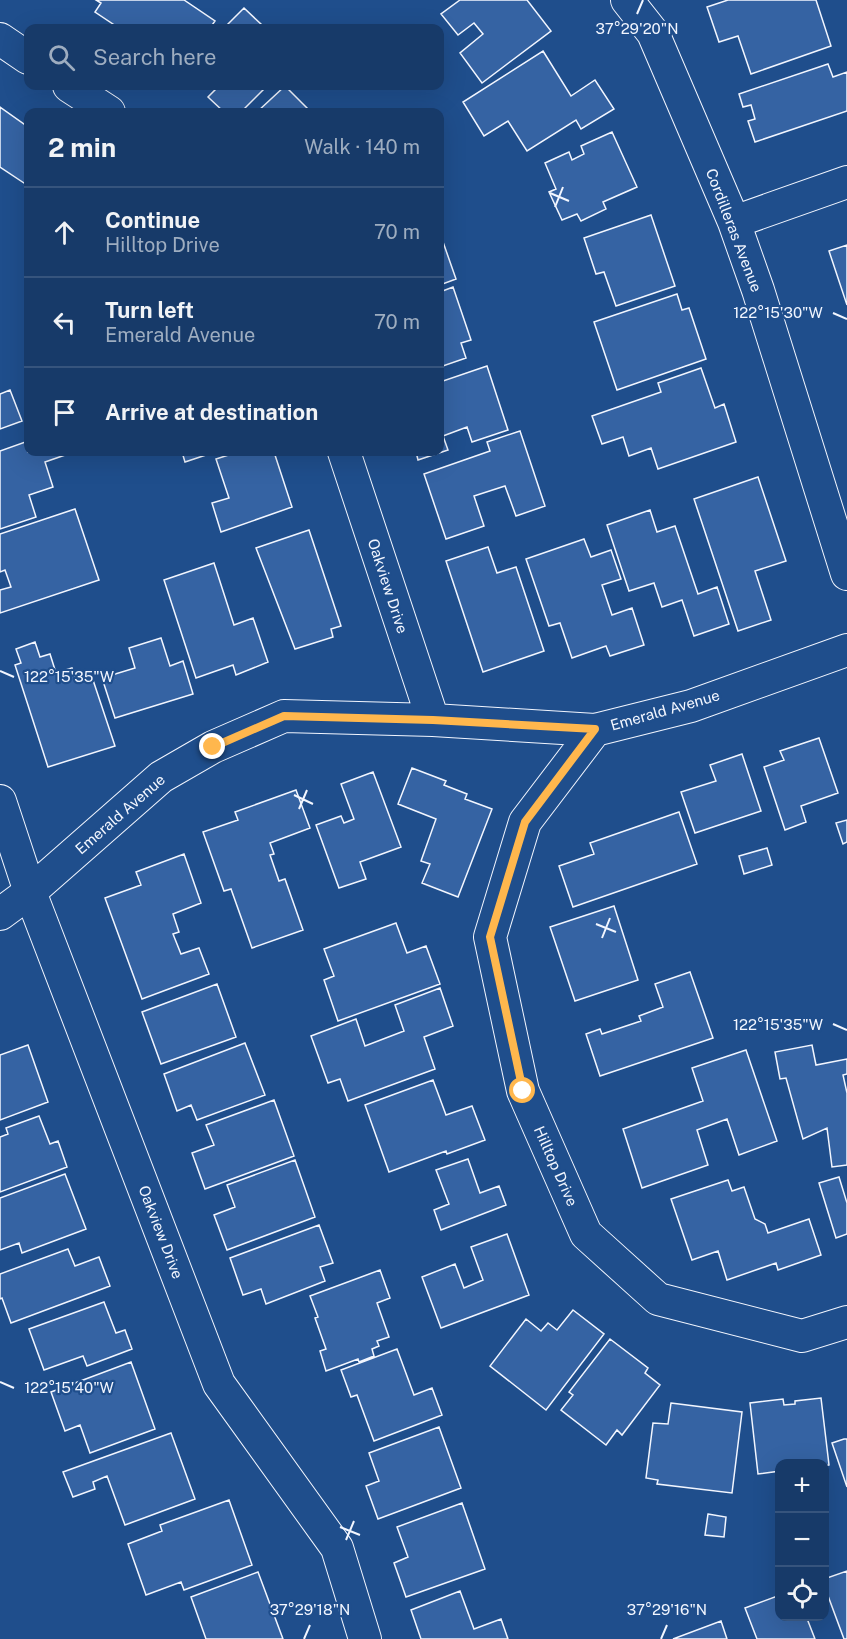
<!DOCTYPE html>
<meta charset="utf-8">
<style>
body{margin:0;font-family:"Public Sans",sans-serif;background:#20416f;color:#f1f3f6}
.controls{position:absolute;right:18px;bottom:18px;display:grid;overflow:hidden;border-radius:12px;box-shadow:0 6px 24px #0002}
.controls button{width:54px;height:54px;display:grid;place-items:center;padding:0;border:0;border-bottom:2px solid #36547d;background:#173a69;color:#f1f3f6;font:30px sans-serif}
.stop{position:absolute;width:18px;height:18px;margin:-14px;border:4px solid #ffb74d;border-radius:50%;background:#fff}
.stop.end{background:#ffb74d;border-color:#fff;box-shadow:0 2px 6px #0008}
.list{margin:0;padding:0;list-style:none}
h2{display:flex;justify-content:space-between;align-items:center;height:78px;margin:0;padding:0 24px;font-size:26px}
h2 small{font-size:20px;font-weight:400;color:#9eadc0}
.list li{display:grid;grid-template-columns:39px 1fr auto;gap:18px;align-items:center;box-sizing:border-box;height:90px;padding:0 24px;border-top:2px solid #36547d}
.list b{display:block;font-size:22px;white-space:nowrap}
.list p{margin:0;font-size:20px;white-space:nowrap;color:#9eadc0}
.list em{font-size:20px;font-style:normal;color:#9eadc0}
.icon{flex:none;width:33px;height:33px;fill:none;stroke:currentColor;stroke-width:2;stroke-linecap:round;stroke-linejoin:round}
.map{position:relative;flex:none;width:847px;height:1639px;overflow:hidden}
.search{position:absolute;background:#173a69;box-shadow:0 6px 24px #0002;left:24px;top:24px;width:420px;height:66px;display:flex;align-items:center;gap:15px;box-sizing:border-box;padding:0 21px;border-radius:12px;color:#9eadc0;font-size:22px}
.panel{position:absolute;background:#173a69;box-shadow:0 6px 24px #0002;left:24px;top:108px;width:420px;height:348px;border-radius:12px}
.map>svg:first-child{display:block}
.building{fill:#3563a3;stroke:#f2f6ff;stroke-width:1.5}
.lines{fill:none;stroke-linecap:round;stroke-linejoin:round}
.minor-casing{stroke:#f2f6ff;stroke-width:34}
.minor{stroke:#1f4e8c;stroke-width:32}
.route{stroke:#ffb74d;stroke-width:8}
.ticks{fill:none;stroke:#f2f6ff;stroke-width:2}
.labels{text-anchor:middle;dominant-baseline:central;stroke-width:4.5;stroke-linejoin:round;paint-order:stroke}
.street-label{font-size:15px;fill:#f2f6ff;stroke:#1f4e8c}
.ticks-label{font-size:15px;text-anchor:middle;fill:#f2f6ff;stroke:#1f4e8c;stroke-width:4.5;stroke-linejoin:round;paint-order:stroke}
</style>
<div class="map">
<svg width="847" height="1639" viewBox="0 0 847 1639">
<rect width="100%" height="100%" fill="#1f4e8c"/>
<path class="building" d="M96,0H184L215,21L210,28H119L95,12L101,3Z
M460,0H527L551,31L482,83L460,53L483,34L474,23L458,35L441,14Z
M728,0H816L831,46L751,74L738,36L719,42L707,7Z
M244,8L263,26L260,28H224Z
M543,51L571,96L595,80L614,109L581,129L576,120L527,151L508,121L484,136L463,102Z
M828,64L833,77L847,72V111L755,142L748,121L755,119L751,105L743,107L739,94Z
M219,86H267L241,112H224L208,97Z
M285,86L311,112H257Z
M0,107L28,127V183L27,185L0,167Z
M612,132L637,187L603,202L606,209L581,221L577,214L562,220L549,192L556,189L545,163L569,152L572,160L584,154L581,146Z
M651,215L675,286L616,306L604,272L596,274L584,238Z
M442,239L456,279L440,285V240Z
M847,245V305L829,251Z
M453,287L471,340L461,343L466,358L440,367V292Z
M677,294L682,310L689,308L706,359L617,390L594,322Z
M487,366L508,430L472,442L467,427L443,436L448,450L418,460L416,452H440V382Z
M701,368L715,408L724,404L736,442L658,469L651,448L629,456L623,437L602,444L592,416L661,392L658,383Z
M10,390L22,421L0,429V394Z
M520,431L545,506L516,516L505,486L474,496L484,526L446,539L424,474L490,451L487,442Z
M28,441V452H67L68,454L45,462L53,487L29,495L36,517L0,529V451Z
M182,452H215L185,462Z
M238,452H274L292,507L221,532L212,503L229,498L216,459Z
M758,477L786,561L755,571L771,620L738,631L694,499Z
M75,509L99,580L0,613V590L11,587L5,570L0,572V534Z
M650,510L657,532L675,526L698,594L717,587L729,624L694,636L682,600L662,607L654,583L629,591L607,525Z
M309,530L341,626L331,629L333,637L295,649L256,548Z
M584,539L591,557L611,550L621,579L602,585L612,615L632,608L644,645L610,656L606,646L572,658L560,623L549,626L526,559Z
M488,547L497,573L516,567L544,651L483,672L446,561Z
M214,563L234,625L253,618L268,662L236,675L233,665L196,678L164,580Z
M161,638L170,666L183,661L193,694L115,718L102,678L135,668L129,648Z
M35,642L40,657L50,654L56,673L72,668L76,679L91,674L115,746L48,767L15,665L21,663L16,649Z
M819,738L838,793L801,806L806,822L785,830L764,767L784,760L780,751Z
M742,754L761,811L695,833L681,792L716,781L710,765Z
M412,768L446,781L444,785L467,794L465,799L492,809L458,897L422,883L430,864L421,861L436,819L398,804Z
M373,772L401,847L360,862L366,879L339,888L316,825L341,816L344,823L354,819L341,784Z
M296,790L310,828L270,843L274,854L270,855L279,881L285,879L303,930L252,948L231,889L224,891L203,832L238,820L235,812Z
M679,812L697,864L573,907L559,866L594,854L590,843Z
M847,820V842L843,844L836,823Z
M767,848L772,865L744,874L739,856Z
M184,854L201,903L173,914L179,932L173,934L181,954L199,948L209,974L142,999L105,898L141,885L136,872Z
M614,906L638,980L575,1001L550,927Z
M396,923L407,953L426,946L440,984L338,1021L324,980L334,976L324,949Z
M690,972L713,1038L600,1076L586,1034L600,1029L602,1034L641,1021L639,1016L663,1007L655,984Z
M217,984L236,1037L161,1064L142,1012Z
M440,988L453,1026L424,1037L435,1069L348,1101L340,1079L328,1083L311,1036L356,1019L365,1046L404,1031L395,1005Z
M245,1043L265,1095L197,1120L191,1105L177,1111L164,1074Z
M28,1045L48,1102L0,1120V1055Z
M812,1045L816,1065L847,1059V1074L843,1075L847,1093V1165L832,1167L827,1128L803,1139L786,1078L780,1079L775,1052Z
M746,1050L777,1141L739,1155L727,1119L697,1130L708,1165L642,1188L623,1129L703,1101L692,1068Z
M433,1080L446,1115L472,1106L485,1140L447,1154L446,1151L389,1172L365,1105Z
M274,1100L294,1156L205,1189L192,1153L214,1145L206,1125Z
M39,1116L50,1144L58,1141L67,1167L0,1192V1137L8,1134L6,1128Z
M468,1159L480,1193L499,1186L506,1205L441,1230L434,1210L449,1204L436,1170Z
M295,1160L315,1217L227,1250L214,1215L235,1207L227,1185Z
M65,1174L86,1229L22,1253L19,1243L0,1250V1198Z
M839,1177L847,1203V1234L836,1238L819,1183Z
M728,1180L732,1191L744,1187L755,1219L765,1224L768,1233L809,1219L821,1255L778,1270L776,1263L727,1280L718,1251L692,1260L671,1199Z
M319,1225L333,1263L320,1267L325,1281L266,1304L261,1289L243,1295L230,1258Z
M507,1234L529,1295L441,1328L422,1277L455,1264L464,1288L483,1280L471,1247Z
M68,1249L75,1266L99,1257L110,1286L11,1323L2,1298L0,1299V1274Z
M380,1270L390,1298L377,1303L389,1337L377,1341L379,1346L372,1349L374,1356L359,1362L358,1359L326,1371L320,1351L326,1349L315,1318L318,1317L310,1296Z
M104,1302L116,1333L125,1330L132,1349L87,1366L83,1356L44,1370L29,1329Z
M573,1310L604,1334L546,1410L490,1366L526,1319L541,1331L548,1323L557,1330Z
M610,1339L648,1368L645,1373L660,1385L622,1435L617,1430L606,1445L561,1410L573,1395L569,1392Z
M397,1349L414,1395L432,1388L442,1415L374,1441L357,1395L351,1397L341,1370Z
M131,1362L155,1429L90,1453L80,1425L65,1431L51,1392Z
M821,1398L829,1465L824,1466V1464H780V1471L758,1474L750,1403L783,1399L784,1405L795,1404V1401Z
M671,1403L742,1412L732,1493L657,1484L658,1480L646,1478L653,1423L668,1424Z
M439,1427L461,1488L378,1519L366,1486L379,1481L369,1453Z
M171,1433L195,1499L125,1525L107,1476L93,1482L95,1489L73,1497L63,1472Z
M844,1439H847V1487L832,1443Z
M229,1500L252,1565L184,1590L181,1582L146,1595L128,1544L162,1531L160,1525Z
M462,1503L485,1569L406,1597L394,1563L408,1557L397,1527Z
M708,1514L726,1517L724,1537L705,1535Z
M847,1571V1639H844L824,1585V1579Z
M258,1572L283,1639H206L191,1597Z
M460,1591L474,1629L501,1619L508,1639H421L411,1610Z
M780,1595V1616H806L815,1639H757L745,1608Z
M721,1621L727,1639H673Z"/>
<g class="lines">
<defs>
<path id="minor" d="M627,0L653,33L734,222L758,290L847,574
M0,39L28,58
M69,86L109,112
M734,222L847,182
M344,452L433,720
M595,730L525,822L490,937L523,1091L586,1234L658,1299L802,1336L847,1322
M0,801L30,892L219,1384L337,1548L365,1639
M0,914L30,892L161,777L213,747L284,716L433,720L595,730L691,706L847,650"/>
</defs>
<use href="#minor" class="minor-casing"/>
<use href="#minor" class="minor"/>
</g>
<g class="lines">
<path class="route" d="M213,747L284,716L433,720L595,729L525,822L490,937L523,1091"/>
</g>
<path class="ticks" d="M637,14L643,0M550,193L569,201M555,207L563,187M833,313L847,319M0,671L14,677M294,795L313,804M299,809L307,790M596,924L616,932M602,938L610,918M833,1024L847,1030M0,1382L14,1388M340,1527L360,1535M346,1540L354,1521M304,1639L310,1625M661,1639L667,1625"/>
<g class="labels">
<g class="street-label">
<text transform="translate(734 230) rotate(69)">Cordilleras Avenue</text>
<text transform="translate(388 586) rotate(72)">Oakview Drive</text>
<text transform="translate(665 710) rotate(-16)">Emerald Avenue</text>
<text transform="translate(120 814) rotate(-41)">Emerald Avenue</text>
<text transform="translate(556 1166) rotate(66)">Hilltop Drive</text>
<text transform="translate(161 1232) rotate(69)">Oakview Drive</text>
</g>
</g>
<g class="ticks-label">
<text x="637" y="34">37°29'20"N</text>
<text x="778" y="318">122°15'30"W</text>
<text x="69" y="682">122°15'35"W</text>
<text x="778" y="1030">122°15'35"W</text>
<text x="69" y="1393">122°15'40"W</text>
<text x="310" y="1615">37°29'18"N</text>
<text x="667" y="1615">37°29'16"N</text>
</g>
</svg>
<div class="controls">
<button>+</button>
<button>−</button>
<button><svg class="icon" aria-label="locate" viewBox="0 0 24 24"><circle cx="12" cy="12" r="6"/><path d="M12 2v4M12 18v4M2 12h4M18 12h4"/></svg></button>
</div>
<div class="stop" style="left:523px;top:1091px"></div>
<div class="stop end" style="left:213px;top:747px"></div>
<div class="search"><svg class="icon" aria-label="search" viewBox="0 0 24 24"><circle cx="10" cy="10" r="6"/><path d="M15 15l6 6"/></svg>Search here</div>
<section class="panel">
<h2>2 min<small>Walk · 140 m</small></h2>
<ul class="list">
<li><svg class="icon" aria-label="ahead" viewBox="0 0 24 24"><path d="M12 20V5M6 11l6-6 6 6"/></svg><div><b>Continue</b><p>Hilltop Drive</p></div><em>70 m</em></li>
<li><svg class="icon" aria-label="left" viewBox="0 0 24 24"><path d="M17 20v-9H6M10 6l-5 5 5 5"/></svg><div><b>Turn left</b><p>Emerald Avenue</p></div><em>70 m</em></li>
<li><svg class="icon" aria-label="arrive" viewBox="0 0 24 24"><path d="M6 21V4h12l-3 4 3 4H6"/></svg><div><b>Arrive at destination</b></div></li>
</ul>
</section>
</div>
